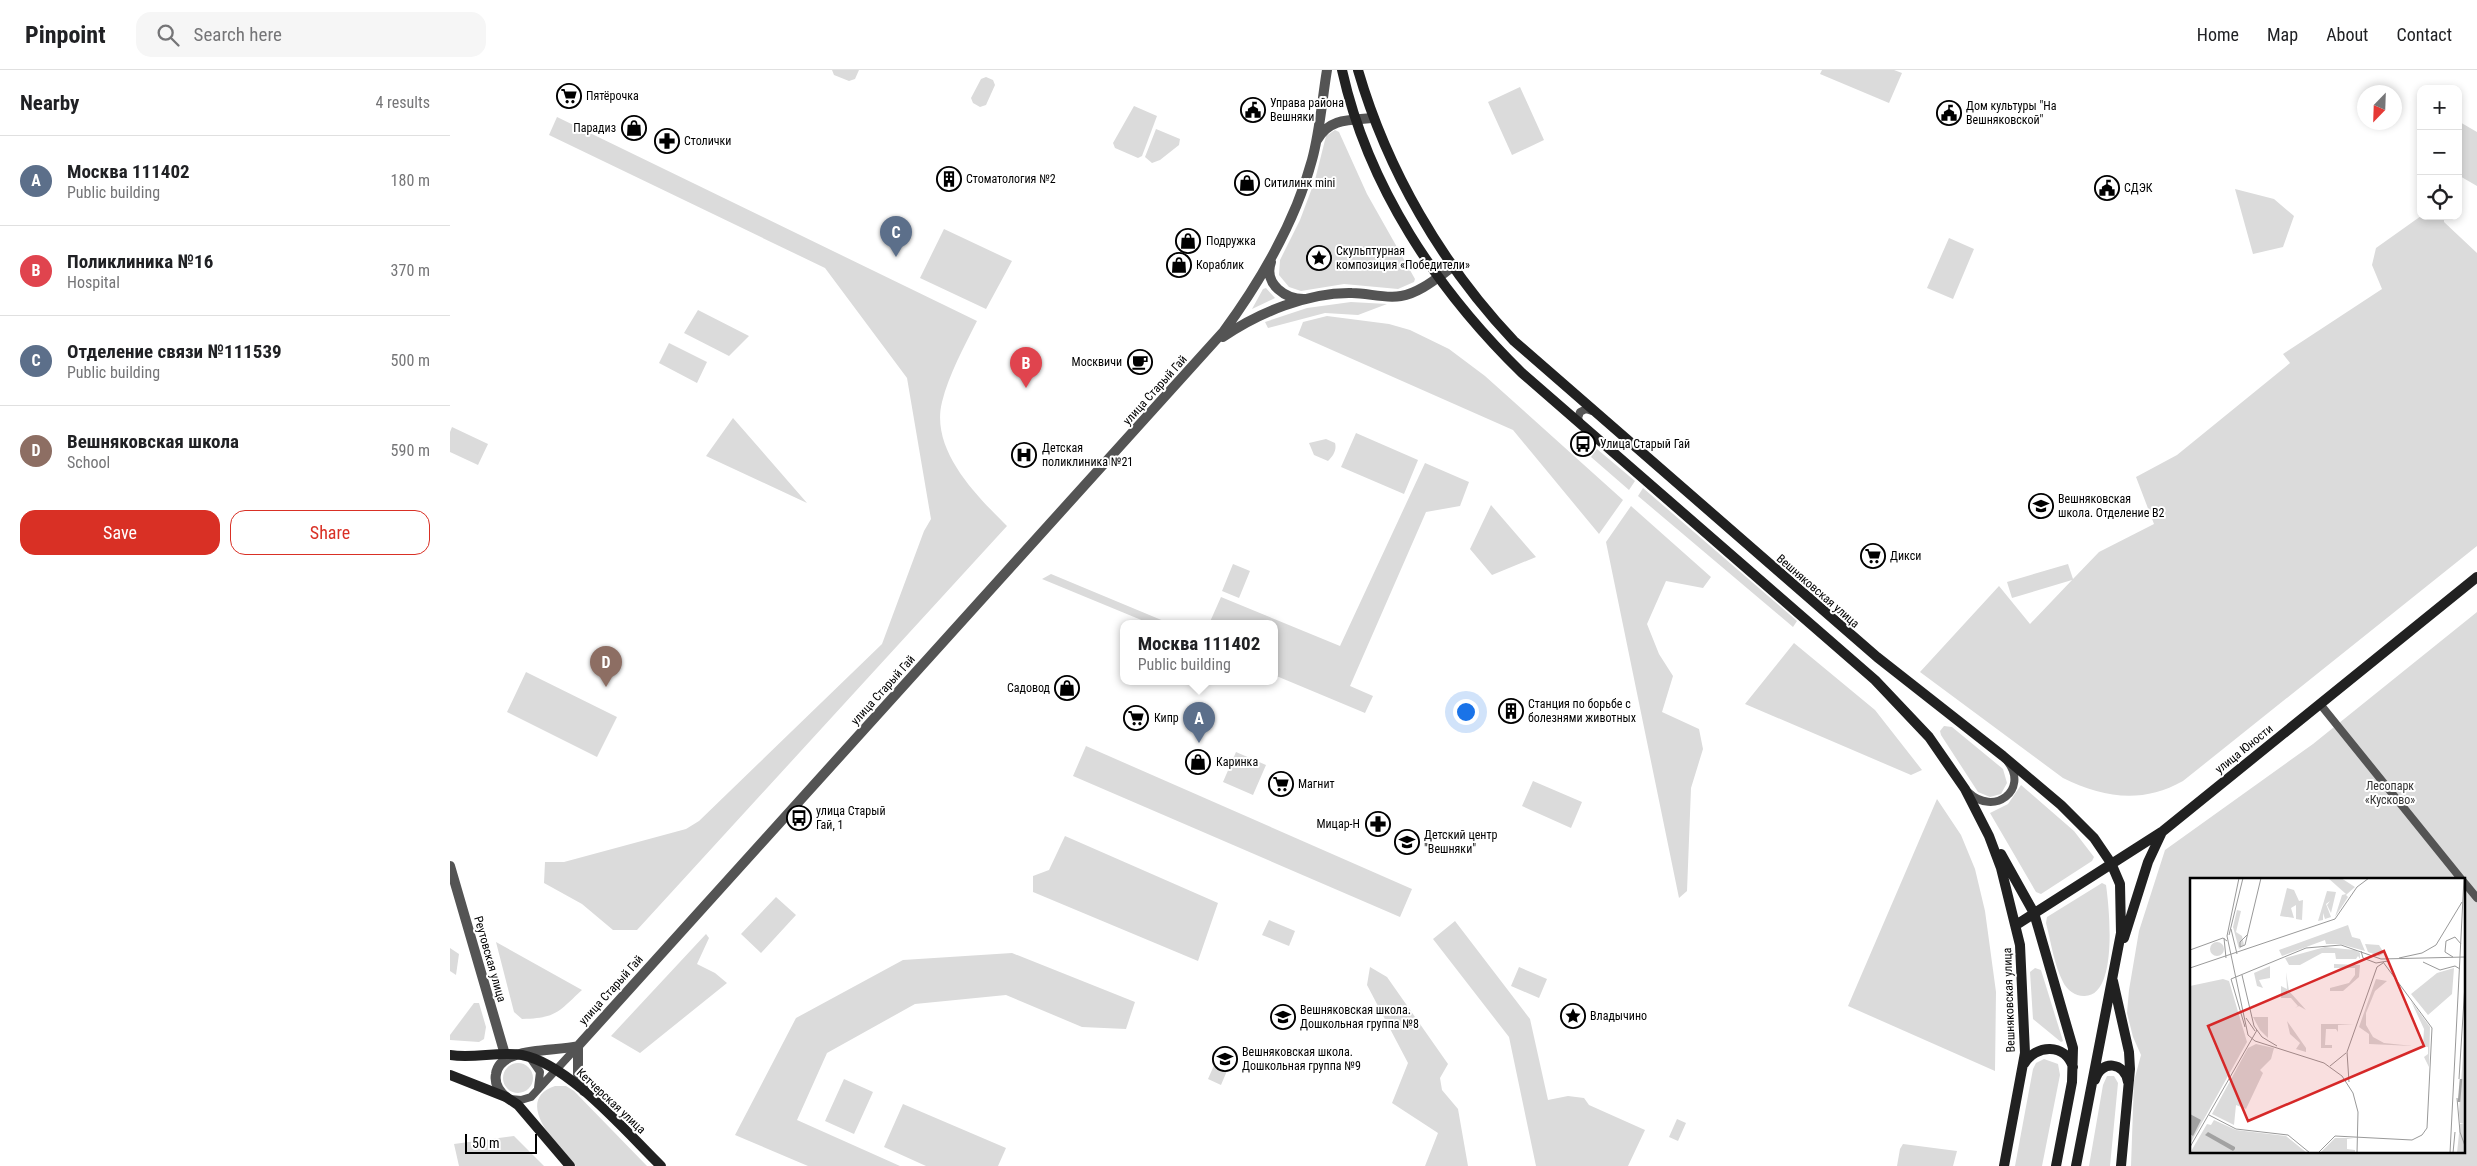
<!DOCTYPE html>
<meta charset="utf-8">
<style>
body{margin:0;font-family:"Roboto Condensed",sans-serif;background:#f6f6f6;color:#202124}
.controls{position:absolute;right:15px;top:15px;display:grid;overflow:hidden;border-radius:10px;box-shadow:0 2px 8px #0003}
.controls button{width:45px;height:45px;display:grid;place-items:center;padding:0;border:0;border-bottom:1px solid #e0e0e0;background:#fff;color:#202124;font:25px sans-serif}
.compass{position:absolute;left:1907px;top:15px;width:45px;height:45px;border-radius:50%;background:#fff;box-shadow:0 2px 8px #0003;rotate:203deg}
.scale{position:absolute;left:15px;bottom:12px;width:72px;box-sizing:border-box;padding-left:5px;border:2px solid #000;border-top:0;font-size:14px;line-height:18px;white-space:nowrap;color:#000;-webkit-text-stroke:4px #fff;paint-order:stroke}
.you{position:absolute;left:1015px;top:641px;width:18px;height:18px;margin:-12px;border:4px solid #fff;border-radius:50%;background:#1a73e8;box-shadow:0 0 0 8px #1a73e833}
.badge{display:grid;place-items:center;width:32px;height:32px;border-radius:50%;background:#d93025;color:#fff;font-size:16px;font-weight:700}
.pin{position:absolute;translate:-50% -41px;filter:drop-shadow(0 1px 2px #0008)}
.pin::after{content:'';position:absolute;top:26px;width:18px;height:15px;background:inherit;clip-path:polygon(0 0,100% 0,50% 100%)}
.popup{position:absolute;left:670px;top:550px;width:158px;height:65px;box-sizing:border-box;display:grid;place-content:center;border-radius:10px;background:#fff;filter:drop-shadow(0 1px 4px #0005);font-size:16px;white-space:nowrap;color:#757577}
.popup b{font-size:19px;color:#202124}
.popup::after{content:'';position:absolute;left:50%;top:100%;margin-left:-10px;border:10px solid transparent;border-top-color:#fff}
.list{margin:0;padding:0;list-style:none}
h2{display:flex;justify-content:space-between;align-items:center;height:65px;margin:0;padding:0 20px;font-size:21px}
h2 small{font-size:16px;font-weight:400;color:#757577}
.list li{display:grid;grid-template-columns:32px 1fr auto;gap:15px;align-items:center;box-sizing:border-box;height:90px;padding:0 20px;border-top:1px solid #e0e0e0}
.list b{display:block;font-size:19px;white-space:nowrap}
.list p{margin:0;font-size:16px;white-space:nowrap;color:#757577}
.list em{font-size:16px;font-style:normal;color:#757577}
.actions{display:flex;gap:10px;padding:15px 20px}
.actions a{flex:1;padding:11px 0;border:1px solid #d93025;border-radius:15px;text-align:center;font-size:18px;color:#d93025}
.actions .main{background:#d93025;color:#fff}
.icon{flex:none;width:28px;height:28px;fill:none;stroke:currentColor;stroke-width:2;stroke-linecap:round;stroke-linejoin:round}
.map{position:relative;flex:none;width:2027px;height:1096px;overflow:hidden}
header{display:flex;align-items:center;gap:30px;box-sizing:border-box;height:70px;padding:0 25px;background:#fff;border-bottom:1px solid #e0e0e0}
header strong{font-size:24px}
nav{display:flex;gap:28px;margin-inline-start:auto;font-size:18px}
.search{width:350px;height:45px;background:#f6f6f6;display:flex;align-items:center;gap:12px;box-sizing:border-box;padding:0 18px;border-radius:15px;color:#757577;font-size:19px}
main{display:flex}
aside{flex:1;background:#fff}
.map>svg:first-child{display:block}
.green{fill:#dbdbdb;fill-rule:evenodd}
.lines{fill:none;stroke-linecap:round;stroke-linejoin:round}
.minor{stroke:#545454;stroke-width:8}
.tertiary{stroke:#545454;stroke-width:10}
.secondary{stroke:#212121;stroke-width:10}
.labels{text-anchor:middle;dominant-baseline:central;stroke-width:4;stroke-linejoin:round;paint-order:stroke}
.poi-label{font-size:12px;fill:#000;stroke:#fff;text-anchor:start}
.street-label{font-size:12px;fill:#000;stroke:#fff}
.park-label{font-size:12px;fill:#323232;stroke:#fff}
.inset-river{fill:none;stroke:#a2a2a2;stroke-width:2.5}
.inset-road{fill:none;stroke:#999;stroke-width:1}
.view{fill:#d62828;fill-opacity:0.15;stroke:#d62828;stroke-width:2.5}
.inset-edge{fill:none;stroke:#000;stroke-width:2.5}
</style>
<header>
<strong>Pinpoint</strong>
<div class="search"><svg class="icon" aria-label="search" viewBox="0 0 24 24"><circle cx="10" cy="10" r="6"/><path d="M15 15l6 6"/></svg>Search here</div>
<nav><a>Home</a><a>Map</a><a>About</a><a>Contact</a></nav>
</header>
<main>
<aside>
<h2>Nearby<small>4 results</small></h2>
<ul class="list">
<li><span class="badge" style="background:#5c6f8a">A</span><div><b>Москва 111402</b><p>Public building</p></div><em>180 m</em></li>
<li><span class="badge" style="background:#e0444e">B</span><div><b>Поликлиника №16</b><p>Hospital</p></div><em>370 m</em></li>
<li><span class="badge" style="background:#5c6f8a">C</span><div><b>Отделение связи №111539</b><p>Public building</p></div><em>500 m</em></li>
<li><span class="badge" style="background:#8d6e63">D</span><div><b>Вешняковская школа</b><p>School</p></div><em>590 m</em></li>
</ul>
<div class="actions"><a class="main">Save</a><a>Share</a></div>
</aside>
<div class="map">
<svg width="2027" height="1096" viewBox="0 0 2027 1096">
<rect width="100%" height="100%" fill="#fff"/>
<path class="green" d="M382,0H409L405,9L399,11L384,5Z
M1372,0H1444L1452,3L1439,33L1370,4Z
M536,7L543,10L545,15L536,35L530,37L523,33L521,28L531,9Z
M1070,17L1094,70L1062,85L1038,32Z
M684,36L707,46L692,86L688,88L665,78L663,73Z
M107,47L527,251C514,277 499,304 492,332C480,380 527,426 557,456L187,860H163L132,834L94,813L95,792H114L236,759L249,751L432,574L474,461L481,449L457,308L375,198L99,65Z
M2008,51L2027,62V116L2008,105Z
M706,59L730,69L729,75L710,90L702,93L695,87Z
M885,60L889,62L917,124L965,209L964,212L948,219L894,214L851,221L839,217L829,205L830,190L850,150L865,110L876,66Z
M1785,119L1824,129L1844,146L1833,177L1803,184Z
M1971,146H1994V152L2027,183V476L1733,711C1692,734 1654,728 1613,708L1470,602L1549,516L1580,554L1622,510L1562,528L1557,512L1618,494L1623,509L1649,482L1704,454L1686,407L1727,385L1840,293L1833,284L1932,219L1922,195L1926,178Z
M494,159L562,191L536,239L470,208Z
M1499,168L1524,179L1503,229L1477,218Z
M816,218L825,228L802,239L813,219Z
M901,232L937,234L908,245L875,243L818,258L815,252L857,238Z
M248,240L299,266L279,286L234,263Z
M877,246L939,254L960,260L999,279L1035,306L1173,430L1149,464L1063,360L848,265L853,252Z
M219,273L257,292L247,313L209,293Z
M283,348L357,433L256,386Z
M2,357L38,374L28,395L0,382V362Z
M906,363L968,390L954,424L891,397Z
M876,369L885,373C887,380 883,386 878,391L864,385L859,373Z
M1147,379L1185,411L1179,420L1141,387Z
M975,393L1019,412L1010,436L976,442L900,616L923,626L915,643L824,605V554H759L771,527L890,576Z
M1193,418L1347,551L1343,557L1188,426Z
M1041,435L1086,487L1042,505L1020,479Z
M1181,436L1261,507L1253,518L1216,511L1197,554L1209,584L1223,606L1212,642L1249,659L1253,679L1241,718L1237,821L1229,828L1156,472Z
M783,494L800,501L789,528L772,521Z
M601,504L721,554H701L592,509Z
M2027,542V1096H1681L1684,1011L1691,985L1683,967L1677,943L1679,920L1689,861L1715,780L1863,674ZM1741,810H2013V1082H1741Z
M1344,573L1425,640L1472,700L1461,705L1295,634Z
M76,602L167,647L147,687L57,642Z
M1494,656L1502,657L1553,699L1557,713L1551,724L1540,727L1528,722L1491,665L1490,661Z
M636,676L962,819L950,847L623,706Z
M786,682L816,695L803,725L773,712Z
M1083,711L1132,732L1121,758L1072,736Z
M1571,715L1624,761L1644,787L1642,791L1591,824L1586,822L1540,743L1558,734Z
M1487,729L1511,765L1525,799L1535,841L1546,922L1545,1001L1398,936Z
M615,766L768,833L748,891L583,822V806L599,800Z
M1652,813L1656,815C1659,835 1669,927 1634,926C1625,926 1617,920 1613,912C1604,895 1601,872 1596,853L1597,847Z
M326,827L346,845L311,883L291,864Z
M819,850L845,861L839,876L812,865Z
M1005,851L1080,949L1098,1030L1118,1026L1134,1028L1139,1035L1195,1060L1178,1096H1086L1059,967L983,869Z
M256,864L259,868L247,894L265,903L277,913L190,983L161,966Z
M46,872L132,920C108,942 107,948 72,949L64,942Z
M0,878L9,884L6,905L0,901Z
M562,883L685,932L676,959L632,957L556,925L465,934L377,983L347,1050L450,1096H358L285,1065L346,948L453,890Z
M920,897L937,907L998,994L990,1008L992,1020L1008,1039L1018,1096H975L988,1063L942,1033L958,993L917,915Z
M1069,897L1097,909L1089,928L1061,916Z
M1585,898L1591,900L1613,971L1611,972L1583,949L1580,902Z
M24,933H29L36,957L34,969L29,972L0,970V965Z
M769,984L782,989L771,1015L758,1009Z
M1594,989L1608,994L1610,1005L1592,1096H1565L1583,999L1586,993Z
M53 1008a15 15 0 1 1 30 0a15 15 0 1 1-30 0Z
M1657,1006H1664L1668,1013L1660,1096H1639L1653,1015Z
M394,1009L423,1022L404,1064L375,1051Z
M105,1016H116L124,1021L197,1096H126C110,1078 61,1031 105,1016Z
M453,1034L556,1078L548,1096H476L434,1077Z
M1227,1049L1236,1053L1228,1071L1219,1067Z
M64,1066L94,1096H9L4,1074Z
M1453,1074L1507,1081L1503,1096H1447L1450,1079Z"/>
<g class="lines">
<path class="minor" d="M1130,353L1128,348L1130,342L1136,339L1142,341
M1870,634L2012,810
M1518,722C1544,747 1579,720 1558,692
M2013,811L2027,828
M81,989L90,1002L88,1018
M60,1029L71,1030L81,1027L128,976"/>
<path class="tertiary" d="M867,70C879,48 900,50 923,48
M821,192C813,214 836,230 856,229
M773,267C808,243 858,222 902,223C918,223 935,229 951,226C970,223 988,207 1004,196
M0,796L56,988
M128,976V1004L134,1021
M56,1027C49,1021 44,1014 46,1004C50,976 106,982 128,976L774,261C812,209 845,153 862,90C870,61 872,30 877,0"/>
<path class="secondary" d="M892,0C918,117 987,220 1072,303L1425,610L1479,667L1515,719L1539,766L1551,798L1570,875L1575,983L1554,1096
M908,0C937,100 992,195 1064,271L1427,587L1553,686L1611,735L1644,768L1661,793L1670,814L1671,863L1626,1096
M1551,784L1584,843L1623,978L1622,1012L1606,1096
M1566,855L1713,761L2027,507
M1674,868L1698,792L1712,762
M1663,911L1679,982L1680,999L1671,1096
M0,985C24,989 48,981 72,985C119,994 177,1063 211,1096
M1574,994C1586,974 1615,973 1623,997
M0,1005L56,1027L68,1035L120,1096
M1645,1010C1651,989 1675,992 1678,1012"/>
</g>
<defs>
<symbol id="supermarket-ring" viewBox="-11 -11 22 22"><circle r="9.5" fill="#fff" stroke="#000" stroke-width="1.5"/><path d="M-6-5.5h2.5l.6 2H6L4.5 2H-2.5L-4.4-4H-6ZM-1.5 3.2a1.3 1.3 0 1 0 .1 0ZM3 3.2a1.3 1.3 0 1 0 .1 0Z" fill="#000"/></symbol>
<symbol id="civic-ring" viewBox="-11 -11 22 22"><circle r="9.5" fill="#fff" stroke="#000" stroke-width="1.5"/><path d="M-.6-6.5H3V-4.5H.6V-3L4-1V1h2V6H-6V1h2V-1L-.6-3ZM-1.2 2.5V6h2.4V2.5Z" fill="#000"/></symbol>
<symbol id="shop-ring" viewBox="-11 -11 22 22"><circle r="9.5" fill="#fff" stroke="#000" stroke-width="1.5"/><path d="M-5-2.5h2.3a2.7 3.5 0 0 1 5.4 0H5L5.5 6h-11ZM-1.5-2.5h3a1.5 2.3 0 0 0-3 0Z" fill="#000"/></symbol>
<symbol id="pharmacy-ring" viewBox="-11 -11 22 22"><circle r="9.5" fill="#fff" stroke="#000" stroke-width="1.5"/><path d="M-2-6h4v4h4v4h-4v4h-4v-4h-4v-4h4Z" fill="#000"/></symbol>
<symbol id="building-ring" viewBox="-11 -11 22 22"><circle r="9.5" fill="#fff" stroke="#000" stroke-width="1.5"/><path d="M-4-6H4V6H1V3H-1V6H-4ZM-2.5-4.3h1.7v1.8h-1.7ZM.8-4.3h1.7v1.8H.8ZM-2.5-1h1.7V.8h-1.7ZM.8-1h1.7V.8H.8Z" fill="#000"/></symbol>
<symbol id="sight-ring" viewBox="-11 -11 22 22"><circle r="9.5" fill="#fff" stroke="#000" stroke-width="1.5"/><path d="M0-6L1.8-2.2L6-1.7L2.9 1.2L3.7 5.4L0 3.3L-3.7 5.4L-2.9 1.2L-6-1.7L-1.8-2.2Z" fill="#000"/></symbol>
<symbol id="cafe-ring" viewBox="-11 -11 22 22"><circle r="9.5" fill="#fff" stroke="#000" stroke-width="1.5"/><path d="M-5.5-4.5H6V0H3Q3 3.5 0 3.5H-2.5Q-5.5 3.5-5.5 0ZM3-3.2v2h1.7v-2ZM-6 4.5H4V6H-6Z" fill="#000"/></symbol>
<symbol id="bus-ring" viewBox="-11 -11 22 22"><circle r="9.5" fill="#fff" stroke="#000" stroke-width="1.5"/><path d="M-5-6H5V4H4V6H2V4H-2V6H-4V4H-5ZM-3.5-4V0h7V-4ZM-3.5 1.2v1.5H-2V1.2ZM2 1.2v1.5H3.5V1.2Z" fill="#000"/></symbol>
<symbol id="hospital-ring" viewBox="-11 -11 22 22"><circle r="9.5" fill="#fff" stroke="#000" stroke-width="1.5"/><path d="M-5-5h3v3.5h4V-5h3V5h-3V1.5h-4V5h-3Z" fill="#000"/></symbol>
<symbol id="school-ring" viewBox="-11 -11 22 22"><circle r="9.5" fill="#fff" stroke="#000" stroke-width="1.5"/><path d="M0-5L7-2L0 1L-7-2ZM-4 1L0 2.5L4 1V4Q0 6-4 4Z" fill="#000"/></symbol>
</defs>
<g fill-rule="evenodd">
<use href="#supermarket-ring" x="105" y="12" width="28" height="28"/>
<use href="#civic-ring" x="789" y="26" width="28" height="28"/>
<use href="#civic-ring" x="1485" y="29" width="28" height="28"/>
<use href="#shop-ring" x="170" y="44" width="28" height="28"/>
<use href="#pharmacy-ring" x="203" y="57" width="28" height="28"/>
<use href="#building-ring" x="485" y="95" width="28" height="28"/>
<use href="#shop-ring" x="783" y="99" width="28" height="28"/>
<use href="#civic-ring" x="1643" y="104" width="28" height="28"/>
<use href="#shop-ring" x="724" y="157" width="28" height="28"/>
<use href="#sight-ring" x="855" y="174" width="28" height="28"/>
<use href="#shop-ring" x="715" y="181" width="28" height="28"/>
<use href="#cafe-ring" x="676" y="278" width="28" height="28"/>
<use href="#bus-ring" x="1119" y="360" width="28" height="28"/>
<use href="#hospital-ring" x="560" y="371" width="28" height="28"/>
<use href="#school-ring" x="1577" y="422" width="28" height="28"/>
<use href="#supermarket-ring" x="1409" y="472" width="28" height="28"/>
<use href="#shop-ring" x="603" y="604" width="28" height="28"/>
<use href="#building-ring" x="1047" y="627" width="28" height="28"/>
<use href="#supermarket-ring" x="672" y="634" width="28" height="28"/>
<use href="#shop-ring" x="734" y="678" width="28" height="28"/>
<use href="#supermarket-ring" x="817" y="700" width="28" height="28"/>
<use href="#bus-ring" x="335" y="734" width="28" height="28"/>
<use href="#pharmacy-ring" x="914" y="740" width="28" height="28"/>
<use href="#school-ring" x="943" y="758" width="28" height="28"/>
<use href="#sight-ring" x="1109" y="932" width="28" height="28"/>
<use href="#school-ring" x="819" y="933" width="28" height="28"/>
<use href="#school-ring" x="761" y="975" width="28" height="28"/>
</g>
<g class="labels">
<g class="poi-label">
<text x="136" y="26">Пятёрочка</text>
<text x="820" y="33">Управа района<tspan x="820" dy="14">Вешняки</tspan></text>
<text x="1516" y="36">Дом культуры "На<tspan x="1516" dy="14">Вешняковской"</tspan></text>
<text x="166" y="58" text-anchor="end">Парадиз</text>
<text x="234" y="71">Столички</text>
<text x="516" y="109">Стоматология №2</text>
<text x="814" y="113">Ситилинк mini</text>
<text x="1674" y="118">СДЭК</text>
<text x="756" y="171">Подружка</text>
<text x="886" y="181">Скульптурная<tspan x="886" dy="14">композиция «Победители»</tspan></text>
<text x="746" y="195">Кораблик</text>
<text x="672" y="292" text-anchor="end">Москвичи</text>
<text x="1150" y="374">Улица Старый Гай</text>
<text x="592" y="378">Детская<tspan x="592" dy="14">поликлиника №21</tspan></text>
<text x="1608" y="429">Вешняковская<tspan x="1608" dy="14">школа. Отделение В2</tspan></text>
<text x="1440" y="486">Дикси</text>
<text x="600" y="618" text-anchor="end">Садовод</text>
<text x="1078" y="634">Станция по борьбе с<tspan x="1078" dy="14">болезнями животных</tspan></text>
<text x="704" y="648">Кипр</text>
<text x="766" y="692">Каринка</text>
<text x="848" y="714">Магнит</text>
<text x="366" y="741">улица Старый<tspan x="366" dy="14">Гай, 1</tspan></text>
<text x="910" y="754" text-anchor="end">Мицар-Н</text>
<text x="974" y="765">Детский центр<tspan x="974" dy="14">"Вешняки"</tspan></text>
<text x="850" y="940">Вешняковская школа.<tspan x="850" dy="14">Дошкольная группа №8</tspan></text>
<text x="1140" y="946">Владычино</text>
<text x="792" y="982">Вешняковская школа.<tspan x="792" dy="14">Дошкольная группа №9</tspan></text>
</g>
<g class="street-label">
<text transform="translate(705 320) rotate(-48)">улица Старый Гай</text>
<text transform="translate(1368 521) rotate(41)">Вешняковская улица</text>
<text transform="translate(433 620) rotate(-48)">улица Старый Гай</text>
<text transform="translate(1794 679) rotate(-39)">улица Юности</text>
<text transform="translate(40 889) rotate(74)">Реутовская улица</text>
<text transform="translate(161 920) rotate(-48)">улица Старый Гай</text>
<text transform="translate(1559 930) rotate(-92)">Вешняковская улица</text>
<text transform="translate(161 1031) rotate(43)">Кетчерская улица</text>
</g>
<g class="park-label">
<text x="1940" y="716">Лесопарк<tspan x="1940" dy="14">«Кусково»</tspan></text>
</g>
</g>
<g transform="translate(1740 808)">
<rect width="275" height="275" fill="#fff"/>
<path d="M138,0H151L165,9L156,17L158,19L145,39L152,17L156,16ZM97,10L104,12L109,23L113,22L112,42L106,41V27L101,30L104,40L90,38ZM137,13L146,14L141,35L137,27L140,23L136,26L141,39L135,41L133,35V42L128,43ZM47,32L51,33L46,54L52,58L54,67L49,71L43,49ZM158,47L162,59L170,61L175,73L150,66H136L135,62L92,78L89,72ZM20 71a7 7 0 1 1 14 0a7 7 0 1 1-14 0ZM175,66L189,67L194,75L189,78L178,74ZM135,69L165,72L170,75V81L168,78L166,81H146L145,75H132L110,87H99L95,80ZM144,86L170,87L169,99L153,113H140V110L159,105L165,97V90H144ZM80,88V100L69,102L73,110L67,108L64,95ZM264,90L262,116L238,137L221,116L247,95ZM96,94L99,113L116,132L109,128L105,130L108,128L101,120H91V108L97,111ZM33,101L39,103L57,164L0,266V108ZM186,101L197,103L185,113L176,135V147L183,159L194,165L223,168L179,166V156L169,149ZM221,123L240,149L239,189L234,179L238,176V169L233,168L234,151ZM63,139H78V160L70,152ZM97,143L116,170V174L106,171L110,165L100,156ZM131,146H164L148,147V154L146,151H136L135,167H142V170H131ZM275,148V275H267L270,246L274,245H270L269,234ZM66,166L84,170L81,181L70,192L73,195L56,231L46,227L44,247L22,236L58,170ZM24,242L46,252L96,258L117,275H0L17,246L21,247ZM145,260H164L157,261V271L165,272V275H130Z" fill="#dbdbdb"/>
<path d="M0,236L11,242L3,258L0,256ZM18,254L45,269V271L43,273L15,257Z" fill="#a2a2a2"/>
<path class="inset-river" d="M269,224L271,201"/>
<path class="inset-road" d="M49,0L37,58L58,157L65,163L134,185L152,198L163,215L168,234L167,275M41,51L47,76M39,57L53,0M57,57L50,64V69L55,67L71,0M34,60L36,80M0,72L33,60L37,63M171,73L173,80L186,85L198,83M263,79L255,74L256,63L265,59L271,66M209,80L232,75L246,67L272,24M233,84L250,92L265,88L270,91M0,90L145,41L167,9L179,0M52,97L64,148L72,159L87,168M56,140L65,153M55,149L41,101L116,70L151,67L191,81L275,79M140,188L156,175M269,201L275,106M159,204L157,174L187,89L193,85M267,220L270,254L275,268M19,237L46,251L98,257L120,275M0,269L67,152M128,275L145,258L222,262L232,257L237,250L242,150L193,84M260,275L274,0M263,275L265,254"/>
<path class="view" d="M194,73L234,168L58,243L18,148Z"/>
<rect width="275" height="275" class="inset-edge"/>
</g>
</svg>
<div class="controls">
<button>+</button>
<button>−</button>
<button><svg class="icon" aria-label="locate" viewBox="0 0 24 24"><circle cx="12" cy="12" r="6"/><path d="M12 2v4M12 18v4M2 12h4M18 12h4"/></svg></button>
</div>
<svg class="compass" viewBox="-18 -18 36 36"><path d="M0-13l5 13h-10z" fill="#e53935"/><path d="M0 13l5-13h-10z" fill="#757577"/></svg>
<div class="scale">50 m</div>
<div class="you"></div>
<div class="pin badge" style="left:749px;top:673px;background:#5c6f8a">A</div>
<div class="popup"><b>Москва 111402</b>Public building</div>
<div class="pin badge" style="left:576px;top:318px;background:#e0444e">B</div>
<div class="pin badge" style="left:446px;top:187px;background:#5c6f8a">C</div>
<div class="pin badge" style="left:156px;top:617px;background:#8d6e63">D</div>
</div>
</main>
